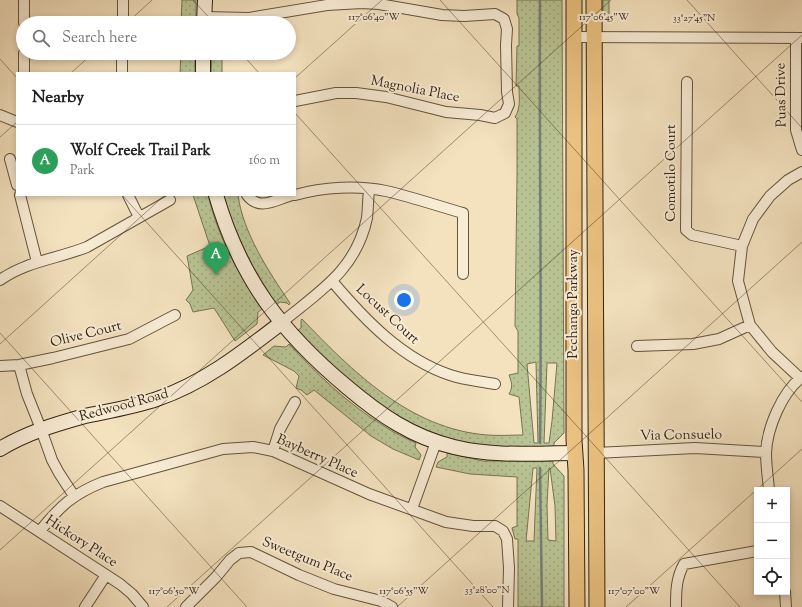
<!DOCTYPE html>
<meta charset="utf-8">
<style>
body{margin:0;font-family:"Sorts Mill Goudy",serif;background:#f2f2f2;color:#222}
.controls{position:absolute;right:12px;bottom:12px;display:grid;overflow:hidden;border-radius:0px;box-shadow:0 2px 6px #0003}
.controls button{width:36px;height:36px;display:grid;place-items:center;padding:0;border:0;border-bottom:1px solid #e0e0e0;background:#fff;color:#222;font:20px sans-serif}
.you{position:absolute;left:404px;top:300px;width:14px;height:14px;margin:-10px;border:3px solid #fff;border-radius:50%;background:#1a73e8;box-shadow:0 0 0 6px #1a73e833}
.badge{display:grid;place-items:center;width:26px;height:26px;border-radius:50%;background:#b45309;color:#fff;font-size:13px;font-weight:700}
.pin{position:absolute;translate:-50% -33px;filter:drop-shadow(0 1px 2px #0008)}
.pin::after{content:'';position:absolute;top:21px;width:14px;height:12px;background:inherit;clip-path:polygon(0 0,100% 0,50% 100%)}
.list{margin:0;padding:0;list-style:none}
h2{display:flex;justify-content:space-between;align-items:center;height:52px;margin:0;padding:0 16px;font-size:17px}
h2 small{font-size:13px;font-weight:400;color:#767676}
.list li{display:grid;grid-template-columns:26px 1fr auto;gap:12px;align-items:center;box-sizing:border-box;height:72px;padding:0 16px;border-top:1px solid #e0e0e0}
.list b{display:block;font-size:15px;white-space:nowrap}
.list p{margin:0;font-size:13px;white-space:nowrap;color:#767676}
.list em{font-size:13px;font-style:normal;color:#767676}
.icon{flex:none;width:22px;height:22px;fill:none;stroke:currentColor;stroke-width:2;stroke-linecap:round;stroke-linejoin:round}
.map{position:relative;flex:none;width:802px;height:607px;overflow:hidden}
.search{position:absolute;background:#fff;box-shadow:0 2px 6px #0003;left:16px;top:16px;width:280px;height:44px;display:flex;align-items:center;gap:10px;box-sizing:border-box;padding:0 14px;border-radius:22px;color:#767676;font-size:15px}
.panel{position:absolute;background:#fff;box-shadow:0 2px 6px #0003;left:16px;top:72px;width:280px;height:124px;border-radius:0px}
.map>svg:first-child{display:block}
.forest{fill:url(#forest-firs);stroke:#767453}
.park{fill:url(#park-dots);stroke:#767453;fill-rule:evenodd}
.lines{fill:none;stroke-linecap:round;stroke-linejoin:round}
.stream{stroke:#737f77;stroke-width:2.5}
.street-casing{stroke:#62543d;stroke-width:12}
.secondary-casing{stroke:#322412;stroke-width:16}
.primary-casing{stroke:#322412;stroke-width:17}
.street{stroke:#f8ecd5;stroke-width:10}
.secondary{stroke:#f8ecd5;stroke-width:14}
.primary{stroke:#eac180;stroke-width:15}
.ticks{fill:none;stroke:#322412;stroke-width:1;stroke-opacity:0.45}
.labels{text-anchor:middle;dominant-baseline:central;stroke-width:4;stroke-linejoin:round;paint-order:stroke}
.street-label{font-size:14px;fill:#322412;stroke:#f8ecd5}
.ticks-label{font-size:10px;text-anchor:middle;fill:#322412;stroke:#f8ecd5;stroke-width:4;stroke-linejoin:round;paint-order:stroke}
</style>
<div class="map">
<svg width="802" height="607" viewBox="0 0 802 607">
<defs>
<pattern id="forest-firs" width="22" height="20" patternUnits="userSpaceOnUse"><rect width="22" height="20" fill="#b9c494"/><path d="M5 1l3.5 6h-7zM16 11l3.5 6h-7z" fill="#a0a87f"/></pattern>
<pattern id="park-dots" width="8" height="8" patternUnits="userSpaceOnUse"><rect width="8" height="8" fill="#b9c494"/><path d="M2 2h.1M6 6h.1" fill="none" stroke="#a0a87f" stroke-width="1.8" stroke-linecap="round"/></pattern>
</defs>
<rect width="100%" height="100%" fill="#f4e2bf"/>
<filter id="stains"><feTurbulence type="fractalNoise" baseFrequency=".005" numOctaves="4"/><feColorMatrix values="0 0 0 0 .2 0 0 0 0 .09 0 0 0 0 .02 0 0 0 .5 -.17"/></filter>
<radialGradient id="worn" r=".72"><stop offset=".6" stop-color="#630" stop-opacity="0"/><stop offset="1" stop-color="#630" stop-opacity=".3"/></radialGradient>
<path class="forest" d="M603,0H609V17H603Z"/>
<path class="park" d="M182,0H196V23H181Z
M517,0H562L564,433L554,443V447C530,447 506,448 483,446C459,443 432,436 410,424C369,402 331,364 297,331L301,328V320L302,319C352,371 410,429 487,435C499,436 511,435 523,435L519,397L509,394C513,387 512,383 509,375L518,373V331L515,326L517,177V119L515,117C521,108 519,97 519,86H516L517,46H519V18L517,14ZM536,362L538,443H534L527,364ZM547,363H557L552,421L549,443H544Z
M181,53H195V73H180Z
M212,53H222V73H211Z
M193,195H208C218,237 238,274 262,309L258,312L257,324L235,341L214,308L193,312L190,304L186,300L193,290L187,256L210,246Z
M223,195H238C243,233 269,272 290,303L289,305L287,303L280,302L276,305C253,271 236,234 223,195Z
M289,344C317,374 349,405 384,426C394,433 405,438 416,443L415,447L421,455L419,460L393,449L371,436L314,390L307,395L301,390L296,388L299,376L294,371L263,355L274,346L286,347Z
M447,453L483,461H553V464L564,476V607H518V539H515L512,528L517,526V477L470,474L436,467L438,462L447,457ZM533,468H537L534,541H526ZM549,468H550L555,506L556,541L548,540L547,505Z"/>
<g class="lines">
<path class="stream" d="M540,443C542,295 539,148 540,0
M540,468L542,607"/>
<defs>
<path id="street" d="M204,17L249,18L327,5L362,3L379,4L442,15L464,16L495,14L504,19L507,29L506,45L507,92L509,104L505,113L495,118L480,115L446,112L386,97L356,93H336L295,101
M24,23V0
M123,23V0
M573,37L802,38
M796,38V130L802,150
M24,73V53
M122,73V53
M687,82L686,230L692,235L742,246
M0,115L17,122
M10,159L17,185
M20,195L37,262
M128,195L139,217
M247,195C260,212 276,199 293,195
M295,195C323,187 358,185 386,191C412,197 438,206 463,213V274
M0,280C27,261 57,259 87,247L170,200
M332,281C365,320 402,359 450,375C464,380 480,381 495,384
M281,323C320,291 356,270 367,218C368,209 368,199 369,190
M637,346L693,344L719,339L750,325
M19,365L27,394L41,429L52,460L59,473L74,496
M0,366L19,365L53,358L129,339L175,315
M800,378L772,352L750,325L738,281L742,246L753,219L770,196L788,180L802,172
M273,451L280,429L295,402
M596,453L695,448L766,452
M769,490C768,478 766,465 766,453C767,428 782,392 802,377
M0,506L120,584L132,594L143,607
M412,509L436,442
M40,531C60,506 73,494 103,482L223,449L253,447L273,451L369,494L446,522L473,526H495L503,531L507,539L509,568L508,607
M785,592L786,607
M85,607L106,575
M186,607L216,577L230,560L239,553L251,552L299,575L334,589L381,601L392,607
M676,607C676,592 676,578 684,564L757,551"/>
<path id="secondary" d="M204,23L205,0
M203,73V53
M216,195C240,278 281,332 347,387C380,415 412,437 454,447C494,457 535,453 575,453
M0,449C26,433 56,424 85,416C109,411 134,407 157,399C204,383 242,353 281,323"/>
<path id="primary" d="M574,0V440L576,470L577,607
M594,0L597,607"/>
</defs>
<use href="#street" class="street-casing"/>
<use href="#secondary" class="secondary-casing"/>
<use href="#primary" class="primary-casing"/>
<use href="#street" class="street"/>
<use href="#secondary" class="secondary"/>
<use href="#primary" class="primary"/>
</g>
<path class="ticks" d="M193,0L214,23M440,0L802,402M687,0L802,128M127,23L152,0M241,53L259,73M0,59L17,78M71,73L93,53M295,78L382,0M295,113L740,607M0,137L17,122M122,195L493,607M0,333L247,607M0,344L165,195M0,550L611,0M167,607L802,35M397,607L802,242M626,607L802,449"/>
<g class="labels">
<g class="street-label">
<text transform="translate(415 90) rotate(11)">Magnolia Place</text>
<text transform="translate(782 95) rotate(-91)">Puas Drive</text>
<text transform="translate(672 173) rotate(-90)">Comotilo Court</text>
<text transform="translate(574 304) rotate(-90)">Pechanga Parkway</text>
<text transform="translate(387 315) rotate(43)">Locust Court</text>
<text transform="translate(86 335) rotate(-14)">Olive Court</text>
<text transform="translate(124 406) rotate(-15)">Redwood Road</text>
<text transform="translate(681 436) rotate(-1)">Via Consuelo</text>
<text transform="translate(317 457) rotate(24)">Bayberry Place</text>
<text transform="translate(81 542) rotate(33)">Hickory Place</text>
<text transform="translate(307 560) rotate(22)">Sweetgum Place</text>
</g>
</g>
<g class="ticks-label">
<text x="374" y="20">117°06'40"W</text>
<text x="604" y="20">117°06'45"W</text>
<text x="694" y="21">33°27'45"N</text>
<text x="487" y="593">33°28'00"N</text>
<text x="174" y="594">117°06'50"W</text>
<text x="404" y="594">117°06'55"W</text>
<text x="634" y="594">117°07'00"W</text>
</g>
<rect width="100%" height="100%" filter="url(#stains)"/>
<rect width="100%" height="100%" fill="url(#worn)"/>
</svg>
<div class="controls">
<button>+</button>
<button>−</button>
<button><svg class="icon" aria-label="locate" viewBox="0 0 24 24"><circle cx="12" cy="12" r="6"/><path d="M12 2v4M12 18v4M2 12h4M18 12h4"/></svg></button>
</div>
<div class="you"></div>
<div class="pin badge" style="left:216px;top:275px;background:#2e9e5b">A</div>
<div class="search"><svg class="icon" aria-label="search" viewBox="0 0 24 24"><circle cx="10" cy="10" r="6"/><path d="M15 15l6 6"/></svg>Search here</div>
<section class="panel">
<h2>Nearby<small></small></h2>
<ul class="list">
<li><span class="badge" style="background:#2e9e5b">A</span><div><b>Wolf Creek Trail Park</b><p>Park</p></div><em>160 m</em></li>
</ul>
</section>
</div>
